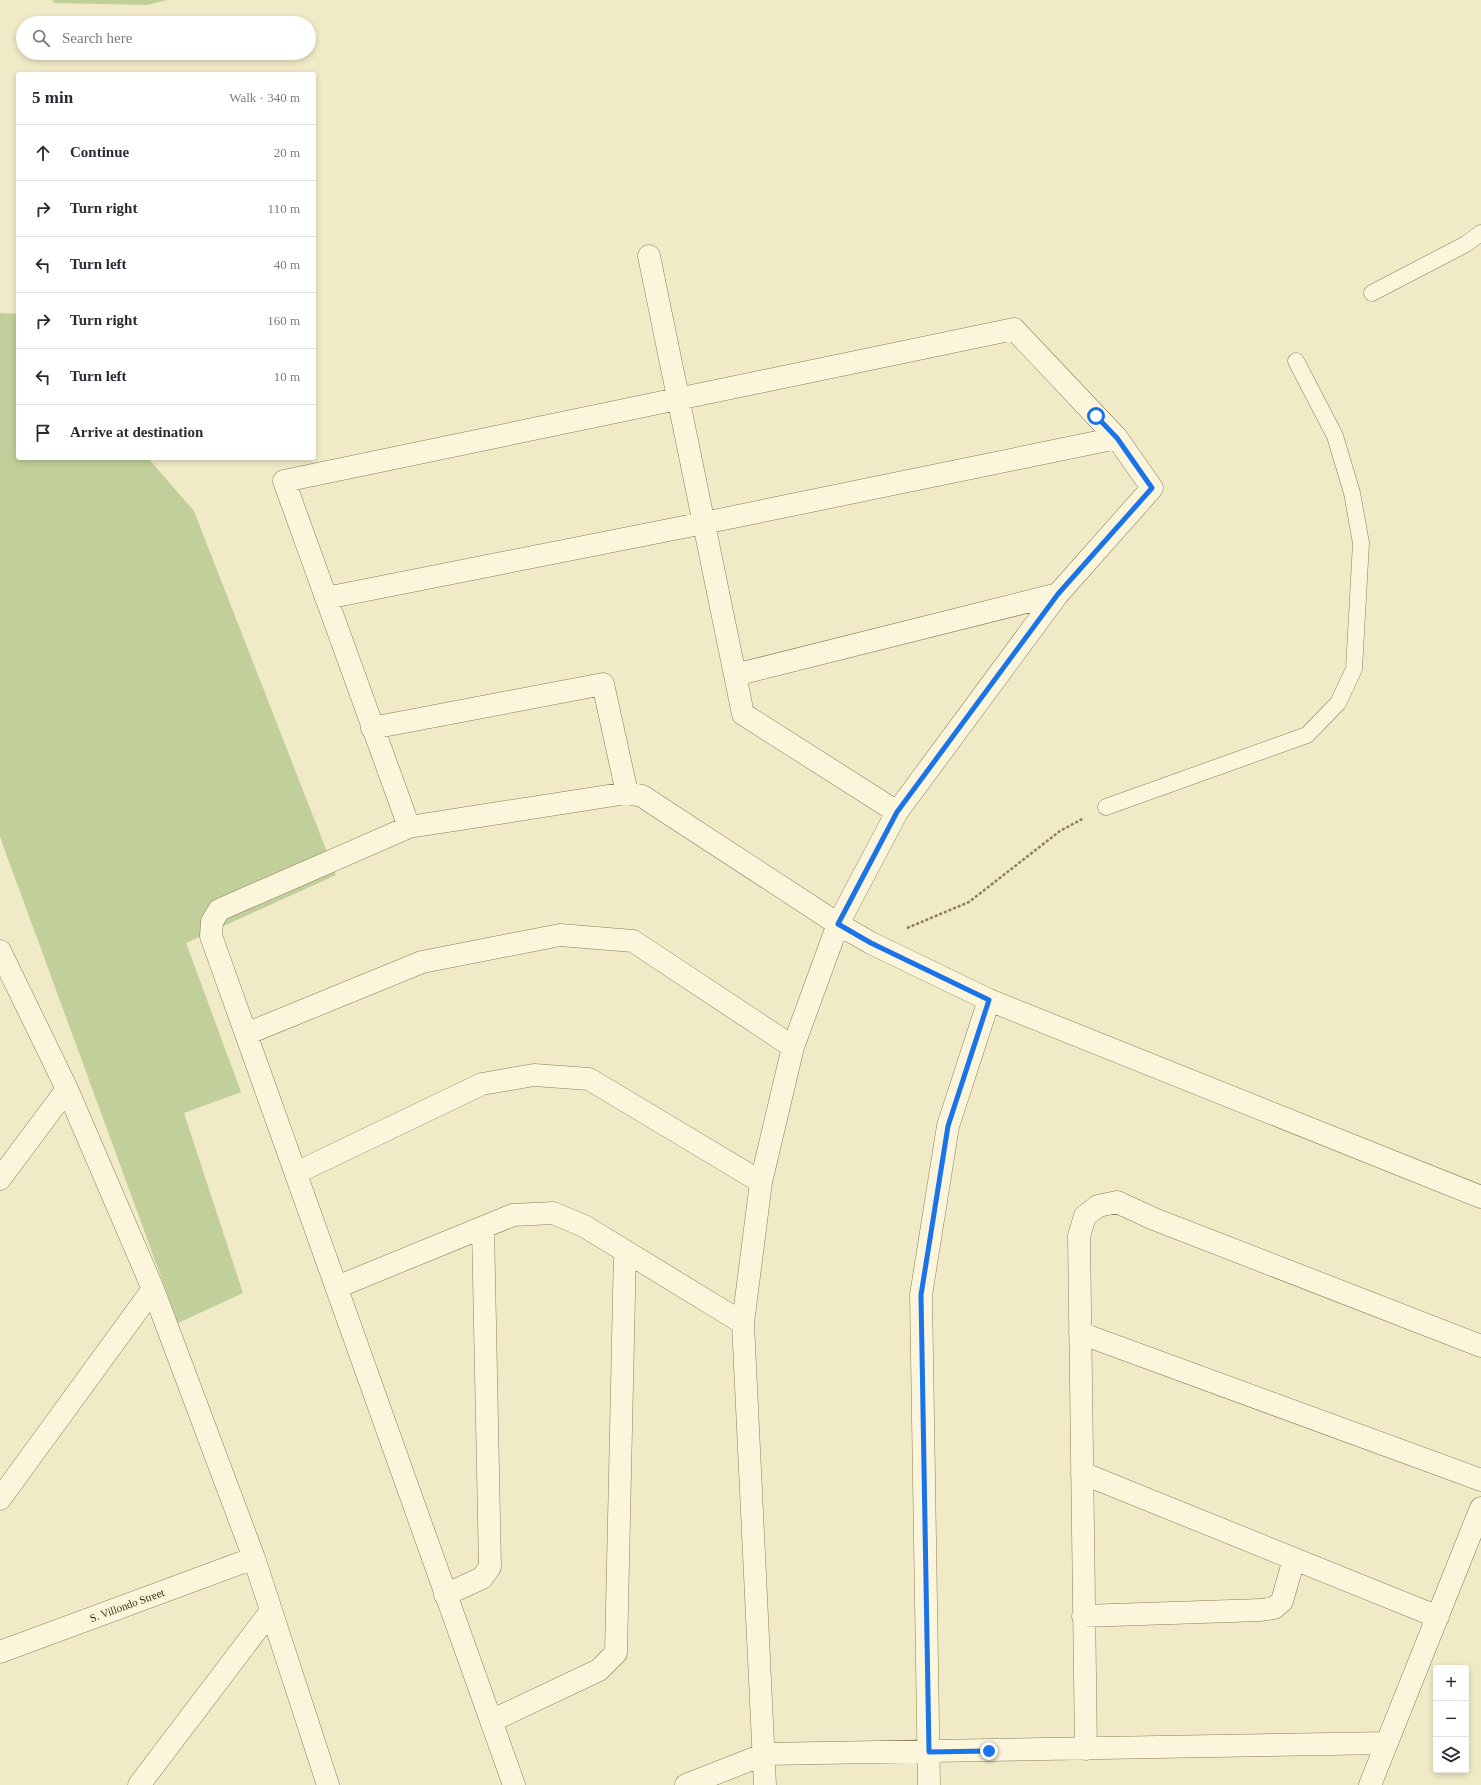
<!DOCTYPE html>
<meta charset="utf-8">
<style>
body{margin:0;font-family:Georgia,serif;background:#f7f7f7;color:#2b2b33}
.controls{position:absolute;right:12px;bottom:12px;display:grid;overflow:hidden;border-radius:4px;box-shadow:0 2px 6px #0003}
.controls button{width:36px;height:36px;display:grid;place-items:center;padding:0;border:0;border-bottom:1px solid #e1e1e2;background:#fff;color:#2b2b33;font:20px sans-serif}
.stop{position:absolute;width:12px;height:12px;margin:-9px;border:3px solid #1a73e8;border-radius:50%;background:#fff}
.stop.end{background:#1a73e8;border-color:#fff;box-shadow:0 1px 4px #0008}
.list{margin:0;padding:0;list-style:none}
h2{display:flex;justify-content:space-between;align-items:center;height:52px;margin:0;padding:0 16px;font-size:17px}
h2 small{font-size:13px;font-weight:400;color:#7c7c81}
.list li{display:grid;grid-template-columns:26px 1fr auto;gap:12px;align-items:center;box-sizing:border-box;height:56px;padding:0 16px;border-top:1px solid #e1e1e2}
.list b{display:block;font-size:15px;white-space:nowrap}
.list em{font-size:13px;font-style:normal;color:#7c7c81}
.icon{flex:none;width:22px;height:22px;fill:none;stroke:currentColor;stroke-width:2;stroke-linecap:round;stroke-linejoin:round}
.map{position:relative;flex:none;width:1481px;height:1785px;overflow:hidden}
.search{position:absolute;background:#fff;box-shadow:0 2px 6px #0003;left:16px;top:16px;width:300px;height:44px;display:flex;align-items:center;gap:10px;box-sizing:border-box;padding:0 14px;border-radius:22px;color:#7c7c81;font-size:15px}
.panel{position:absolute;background:#fff;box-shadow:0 2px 6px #0003;left:16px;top:72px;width:300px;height:388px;border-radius:4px}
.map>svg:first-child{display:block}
.green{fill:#c1cf9a}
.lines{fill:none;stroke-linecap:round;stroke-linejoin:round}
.service-casing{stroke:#8d7d5c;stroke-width:17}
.minor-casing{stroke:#8d7d5c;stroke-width:23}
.path{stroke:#8d7d5c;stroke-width:2.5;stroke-dasharray:3 2;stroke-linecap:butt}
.service{stroke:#faf5db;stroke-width:16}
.minor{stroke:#faf5db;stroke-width:22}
.route{stroke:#1a73e8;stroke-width:5}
.labels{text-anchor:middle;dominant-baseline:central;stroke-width:3.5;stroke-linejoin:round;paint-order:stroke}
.street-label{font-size:11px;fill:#3d3220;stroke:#f7f3d7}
</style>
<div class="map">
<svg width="1481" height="1785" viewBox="0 0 1481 1785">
<rect width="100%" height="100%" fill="#f0eac7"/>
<path class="green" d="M52,0H167L147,5L54,3Z
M0,313L18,314V458H148L194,511L336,875L186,943L241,1092L184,1113L243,1293L178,1323L0,837Z"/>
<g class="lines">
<defs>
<path id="service" d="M1372,293L1466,244L1481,233
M1106,807L1307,735L1338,703L1354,669L1361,543L1352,493L1335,436L1296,361"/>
<path id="minor" d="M649,256L743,714L897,812
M326,598L704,523L1117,438
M735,675L1058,594
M372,728L603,684L627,793
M409,827L284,481L1014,329L1117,438L1152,488L1058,594L897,812L838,924L793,1047L761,1182L743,1323L765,1785
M0,951L67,1089L153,1289L254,1558L328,1785
M246,1034L422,962L560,935L633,941L793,1047
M296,1173L482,1084L534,1075L589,1079L761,1182
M0,1179L67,1089
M337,1287L513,1215L553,1213L584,1226L743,1323
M1080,1333L1481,1480
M1082,1473L1438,1617
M0,1499L153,1289
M445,1595L482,1578L490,1567L483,1228
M1083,1616L1261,1610L1274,1608L1282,1601L1294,1559
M0,1652L254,1558
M491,1721L599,1670L616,1653L625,1251
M1086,1749L1079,1236L1085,1216L1098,1206L1117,1202L1154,1219L1481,1346
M139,1785L271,1611
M514,1785L211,936L212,922L219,910L409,827L627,793L642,796L838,924L871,943L989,1000L1481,1197
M686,1785L765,1754L1387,1743
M929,1785L921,1295L948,1126L989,1000
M1370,1785L1481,1508"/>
</defs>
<use href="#service" class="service-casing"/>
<use href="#minor" class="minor-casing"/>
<path class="path" d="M907,928L969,902L1060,831L1084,818"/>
<use href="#service" class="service"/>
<use href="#minor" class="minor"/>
</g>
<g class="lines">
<path class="route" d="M989,1751L929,1752L921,1295L948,1126L989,1000L871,943L838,924L897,812L1058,594L1152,488L1117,438L1096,416"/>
</g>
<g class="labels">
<g class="street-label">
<text transform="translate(127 1605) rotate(-20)">S. Villondo Street</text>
</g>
</g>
</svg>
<div class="controls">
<button>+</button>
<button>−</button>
<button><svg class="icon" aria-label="layers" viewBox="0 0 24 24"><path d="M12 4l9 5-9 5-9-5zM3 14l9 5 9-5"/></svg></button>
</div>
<div class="stop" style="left:1096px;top:416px"></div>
<div class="stop end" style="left:989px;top:1751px"></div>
<div class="search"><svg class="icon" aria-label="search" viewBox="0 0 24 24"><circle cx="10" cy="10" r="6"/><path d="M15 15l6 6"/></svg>Search here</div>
<section class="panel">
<h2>5 min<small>Walk · 340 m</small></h2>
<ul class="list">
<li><svg class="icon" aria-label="ahead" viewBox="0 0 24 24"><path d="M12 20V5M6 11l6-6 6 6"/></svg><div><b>Continue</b></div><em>20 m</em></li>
<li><svg class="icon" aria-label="right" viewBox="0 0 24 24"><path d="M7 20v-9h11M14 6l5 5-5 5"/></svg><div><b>Turn right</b></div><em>110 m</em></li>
<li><svg class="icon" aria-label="left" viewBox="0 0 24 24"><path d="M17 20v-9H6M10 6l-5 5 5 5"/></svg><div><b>Turn left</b></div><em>40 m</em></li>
<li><svg class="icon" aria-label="right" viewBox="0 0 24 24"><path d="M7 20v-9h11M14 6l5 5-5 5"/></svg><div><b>Turn right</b></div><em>160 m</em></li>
<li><svg class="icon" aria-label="left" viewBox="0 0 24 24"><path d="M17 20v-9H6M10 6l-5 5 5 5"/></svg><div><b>Turn left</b></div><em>10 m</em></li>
<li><svg class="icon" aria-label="arrive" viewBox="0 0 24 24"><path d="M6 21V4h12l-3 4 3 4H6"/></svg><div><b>Arrive at destination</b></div></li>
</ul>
</section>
</div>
